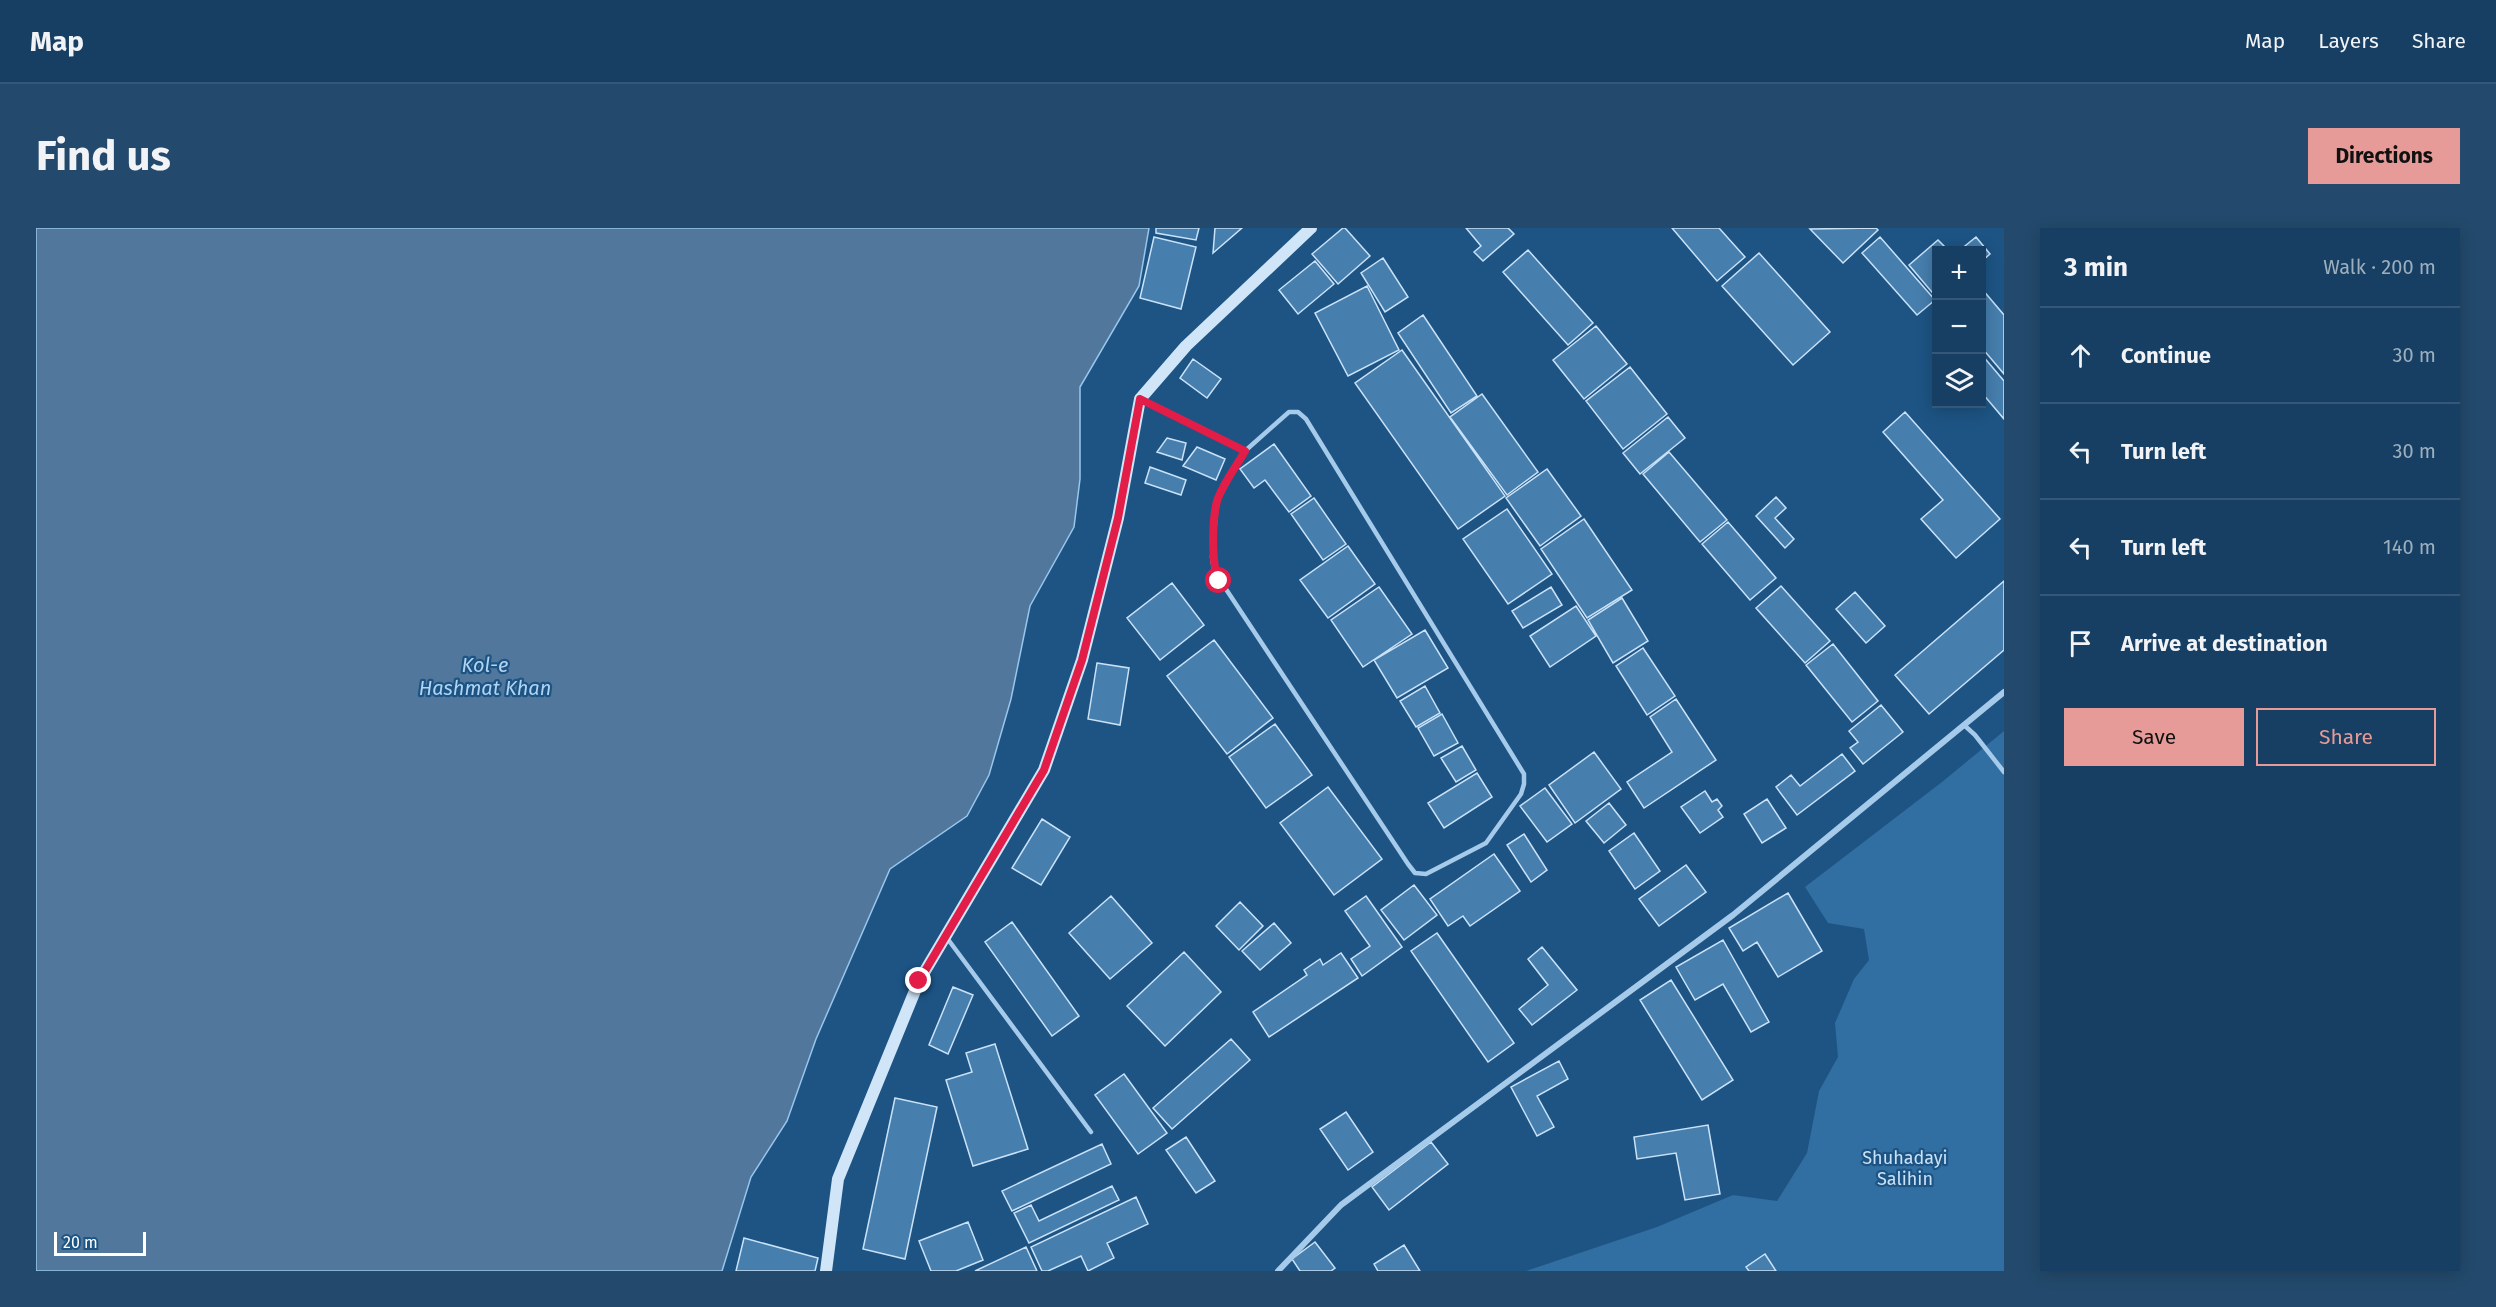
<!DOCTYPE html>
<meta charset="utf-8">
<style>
body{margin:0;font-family:"Fira Sans",sans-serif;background:#234a6c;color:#f1f3f6}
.controls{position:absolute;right:18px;top:18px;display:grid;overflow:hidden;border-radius:0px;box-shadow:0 3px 15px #0003}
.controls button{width:54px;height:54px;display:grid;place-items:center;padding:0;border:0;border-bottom:2px solid #355878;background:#163f63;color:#f1f3f6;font:30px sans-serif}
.scale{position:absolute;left:18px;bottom:15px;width:92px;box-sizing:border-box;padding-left:6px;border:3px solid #fff;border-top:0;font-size:16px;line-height:21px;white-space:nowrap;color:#fff;-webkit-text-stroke:4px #1d5484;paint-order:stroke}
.stop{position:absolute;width:18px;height:18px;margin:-14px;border:4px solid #e11d48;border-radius:50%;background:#fff}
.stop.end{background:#e11d48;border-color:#fff;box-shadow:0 2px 6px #0008}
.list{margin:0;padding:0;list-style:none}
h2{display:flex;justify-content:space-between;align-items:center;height:78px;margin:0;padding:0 24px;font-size:26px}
h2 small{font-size:20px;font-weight:400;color:#9eafbe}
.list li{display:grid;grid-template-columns:39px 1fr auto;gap:18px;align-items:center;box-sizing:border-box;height:96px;padding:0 24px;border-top:2px solid #355878}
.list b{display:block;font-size:22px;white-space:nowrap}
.list em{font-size:20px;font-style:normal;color:#9eafbe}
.actions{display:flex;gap:12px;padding:18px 24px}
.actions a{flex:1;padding:14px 0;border:2px solid #e69b98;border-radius:0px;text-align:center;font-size:21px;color:#e69b98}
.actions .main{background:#e69b98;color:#111}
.icon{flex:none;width:33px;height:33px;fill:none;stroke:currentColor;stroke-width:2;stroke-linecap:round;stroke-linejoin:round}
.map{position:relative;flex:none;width:1968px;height:1043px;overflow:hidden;border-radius:0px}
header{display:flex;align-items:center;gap:36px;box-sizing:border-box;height:84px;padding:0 30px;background:#163f63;border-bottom:2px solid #355878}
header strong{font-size:28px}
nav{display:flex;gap:33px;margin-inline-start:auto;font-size:21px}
.intro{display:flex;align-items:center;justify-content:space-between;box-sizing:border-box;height:144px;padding:0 36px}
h1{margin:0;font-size:42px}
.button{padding:15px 27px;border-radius:0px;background:#e69b98;color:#111;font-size:21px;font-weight:700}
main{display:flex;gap:36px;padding:0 36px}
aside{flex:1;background:#163f63;border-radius:0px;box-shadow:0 3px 15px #0003}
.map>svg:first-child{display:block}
.green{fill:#316ea2}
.water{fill:#51789c;stroke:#98c6ec;stroke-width:1.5}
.building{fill:#467ead;stroke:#c9e2f8;stroke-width:1.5}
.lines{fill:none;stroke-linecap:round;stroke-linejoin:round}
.lane{stroke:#a5caea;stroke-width:4.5}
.street{stroke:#a5caea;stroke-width:6}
.secondary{stroke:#d0e5f8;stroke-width:12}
.route{stroke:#e11d48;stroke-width:8}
.labels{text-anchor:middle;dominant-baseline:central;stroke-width:4.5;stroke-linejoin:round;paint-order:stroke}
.park-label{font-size:18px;fill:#c9e2f8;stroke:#1d5484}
.water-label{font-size:20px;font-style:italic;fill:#b0d4f2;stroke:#1d5484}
</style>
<header>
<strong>Map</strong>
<nav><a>Map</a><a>Layers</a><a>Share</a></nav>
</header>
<div class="intro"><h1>Find us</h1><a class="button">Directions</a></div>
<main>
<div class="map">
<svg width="1968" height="1043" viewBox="0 0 1968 1043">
<rect width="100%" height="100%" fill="#1d5484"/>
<path class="green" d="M1968,503V1043H1490L1621,999L1697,967L1741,973L1771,925L1783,863L1802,829L1799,795L1818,751L1833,732L1828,701L1792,695L1769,659L1906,554Z"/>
<path class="water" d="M0,0H1113L1103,58L1044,159V251L1038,299L994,378L975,471L953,547L931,588L854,641L780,811L751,893L715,949L686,1043H0Z"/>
<path class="building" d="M1120,0H1163L1160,12L1120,5Z
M1179,0H1206L1177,25Z
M1307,0H1309L1334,28L1302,56L1276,26Z
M1430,0H1472L1478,6L1447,33L1438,24L1445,18Z
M1636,0H1683L1709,29L1681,53Z
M1840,0L1842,2L1807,35L1774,1Z
M1118,9L1160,19L1145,81L1104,70Z
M1844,9L1899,72L1881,87L1826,25Z
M1940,9L1954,26L1946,33V22H1924Z
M1902,12L1912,22H1900V69L1873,37Z
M1492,22L1557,95L1532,117L1467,44Z
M1723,25L1794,104L1757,137L1686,58Z
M1347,30L1372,69L1349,84L1325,45Z
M1279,33L1298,56L1262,86L1243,62Z
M1331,58L1363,122L1312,148L1279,85Z
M1946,61L1968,87V146L1946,120Z
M1387,87L1441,168L1415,185L1362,105Z
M1560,98L1591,136L1548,171L1517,132Z
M1366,122L1469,268L1422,301L1319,155Z
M1946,127L1968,153V191L1946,165Z
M1157,131L1185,151L1171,170L1144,150Z
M1594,139L1631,186L1587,221L1550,173Z
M1446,166L1502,244L1471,267L1414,189Z
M1869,184L1964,291L1920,330L1885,291L1907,272L1847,204Z
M1632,189L1649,210L1604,246L1587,225Z
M1131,210L1150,215L1146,232L1121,224Z
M1238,216L1275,268L1253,284L1229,252L1218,260L1204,241Z
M1161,219L1189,231L1180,252L1147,238Z
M1633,224L1691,292L1664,314L1607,246Z
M1114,239L1150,252L1145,267L1109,255Z
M1511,241L1545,288L1504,318L1470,270Z
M1740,269L1750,280L1739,290L1758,311L1749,320L1720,288Z
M1278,270L1310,316L1287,332L1255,286Z
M1471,281L1516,346L1472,376L1427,311Z
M1548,291L1596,362L1551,390L1505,321Z
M1692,294L1740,350L1714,372L1666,316Z
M1312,318L1339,356L1292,390L1264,352Z
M1968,353V422L1893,486L1859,447Z
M1136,355L1168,397L1124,432L1091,390Z
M1745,358L1794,413L1769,435L1720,380Z
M1343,359L1376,406L1327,439L1295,392Z
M1515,359L1526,377L1487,400L1476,383Z
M1819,364L1849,398L1830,415L1800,381Z
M1586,370L1612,413L1577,435L1552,392Z
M1540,378L1560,408L1514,439L1494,408Z
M1389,402L1412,440L1361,470L1338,432Z
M1178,412L1237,490L1191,526L1131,448Z
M1797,416L1842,473L1816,494L1770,437Z
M1607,420L1639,468L1611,487L1580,438Z
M1061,435L1093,440L1084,497L1052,491Z
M1389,458L1404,485L1380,499L1364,473Z
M1640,471L1680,532L1608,580L1591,554L1636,524L1614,489Z
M1845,477L1867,504L1827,536L1814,520L1822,514L1813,503Z
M1406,486L1422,515L1398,528L1382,500Z
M1239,496L1276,547L1230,580L1193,529Z
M1426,518L1440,542L1420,554L1405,530Z
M1558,524L1585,561L1539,595L1513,557Z
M1806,526L1819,543L1761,587L1740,559L1755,547L1764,558Z
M1441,545L1456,569L1408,600L1392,575Z
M1292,559L1346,631L1298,667L1244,595Z
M1509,560L1536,596L1511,614L1484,578Z
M1669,563L1676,574L1681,571L1686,578L1682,582L1687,589L1664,605L1645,579Z
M1731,571L1750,600L1726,615L1708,586Z
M1573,575L1590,597L1568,615L1550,593Z
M1006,591L1034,609L1005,657L976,640Z
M1598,605L1624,643L1599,661L1573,623Z
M1488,606L1511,642L1495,654L1471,617Z
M1458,626L1484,663L1434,698L1427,688L1412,698L1394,671Z
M1650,637L1670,664L1623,698L1603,671Z
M1378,657L1401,687L1368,712L1345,682Z
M1752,665L1786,723L1742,749L1721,714L1707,723L1693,700Z
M1075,668L1116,715L1074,751L1033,705Z
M1330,668L1366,719L1326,748L1315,731L1334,718L1309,683Z
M1204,674L1227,698L1203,722L1180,698Z
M976,694L1043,788L1016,808L949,714Z
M1238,695L1255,715L1224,742L1206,723Z
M1401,705L1478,815L1452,834L1375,723Z
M1687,712L1733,794L1715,804L1687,756L1659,772L1640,739Z
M1506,719L1541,762L1496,797L1483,781L1512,757L1492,731Z
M1148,724L1185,764L1129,818L1091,778Z
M1305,725L1322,750L1233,809L1217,784L1271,747L1268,742L1284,731L1287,737Z
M1635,752L1697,852L1666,872L1604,772Z
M917,759L937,767L912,826L893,817Z
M1195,811L1214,832L1136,901L1117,880Z
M959,816L992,921L937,938L910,852L936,844L930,825Z
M1523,833L1532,851L1501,868L1518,899L1501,908L1475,859Z
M1088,846L1131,905L1102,926L1059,867Z
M859,870L901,879L869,1031L827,1021Z
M1310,884L1337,924L1312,942L1284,901Z
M1672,897L1684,966L1649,972L1640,925L1601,931L1598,909Z
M1150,909L1179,953L1160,965L1130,922Z
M1395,914L1412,936L1353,982L1336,959Z
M1066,916L1075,936L976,983L966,963Z
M1076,958L1083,972L993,1015L978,985L995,977L1003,993Z
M1100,969L1112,996L1071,1015L1078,1030L1052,1043L1045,1028L1012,1043H1006L995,1019Z
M932,994L947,1032L920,1043H895L883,1013Z
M708,1010L782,1030L779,1043H700Z
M1279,1014L1299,1040L1295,1043H1264L1256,1031Z
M1368,1017L1384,1043H1342L1338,1036Z
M990,1019L1001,1043H939Z
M1729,1026L1740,1043H1713L1710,1039Z"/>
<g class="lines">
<path class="lane" d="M1104,171L1209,223
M1253,184H1262L1270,191L1488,546V556L1485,566L1450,615L1390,646L1379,645L1372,636L1178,343L1176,329L1181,273L1209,223Z
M1928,497L1939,507L1968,544
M911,710L1055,904"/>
<path class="street" d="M1242,1043L1305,977L1697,687L1968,464"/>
<path class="secondary" d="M790,1043L802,951L883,753L1008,542L1046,432L1082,290L1104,171L1150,118L1275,0"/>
</g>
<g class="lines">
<path class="route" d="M883,753L1008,542L1046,432L1082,290L1104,171L1209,223C1200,239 1186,257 1181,273C1176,293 1175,335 1183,353"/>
</g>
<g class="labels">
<g class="park-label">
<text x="1869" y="930">Shuhadayi<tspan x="1869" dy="21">Salihin</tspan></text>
</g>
<g class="water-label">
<text x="449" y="437">Kol-e<tspan x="449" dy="23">Hashmat Khan</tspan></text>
</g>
</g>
</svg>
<div class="controls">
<button>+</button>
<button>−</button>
<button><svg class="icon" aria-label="layers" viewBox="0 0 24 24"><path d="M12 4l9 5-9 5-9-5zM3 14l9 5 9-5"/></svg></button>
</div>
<div class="scale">20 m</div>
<div class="stop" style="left:1183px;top:353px"></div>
<div class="stop end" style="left:883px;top:753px"></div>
</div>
<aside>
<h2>3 min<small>Walk · 200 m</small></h2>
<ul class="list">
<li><svg class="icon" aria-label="ahead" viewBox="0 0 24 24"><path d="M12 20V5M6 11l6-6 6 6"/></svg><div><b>Continue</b></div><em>30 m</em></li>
<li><svg class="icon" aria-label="left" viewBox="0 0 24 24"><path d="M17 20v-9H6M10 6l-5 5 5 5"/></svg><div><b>Turn left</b></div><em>30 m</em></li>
<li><svg class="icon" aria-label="left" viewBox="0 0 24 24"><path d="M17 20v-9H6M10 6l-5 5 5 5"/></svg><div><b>Turn left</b></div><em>140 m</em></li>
<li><svg class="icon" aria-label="arrive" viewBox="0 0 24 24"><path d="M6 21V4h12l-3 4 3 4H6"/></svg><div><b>Arrive at destination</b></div></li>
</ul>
<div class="actions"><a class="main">Save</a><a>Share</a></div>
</aside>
</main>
